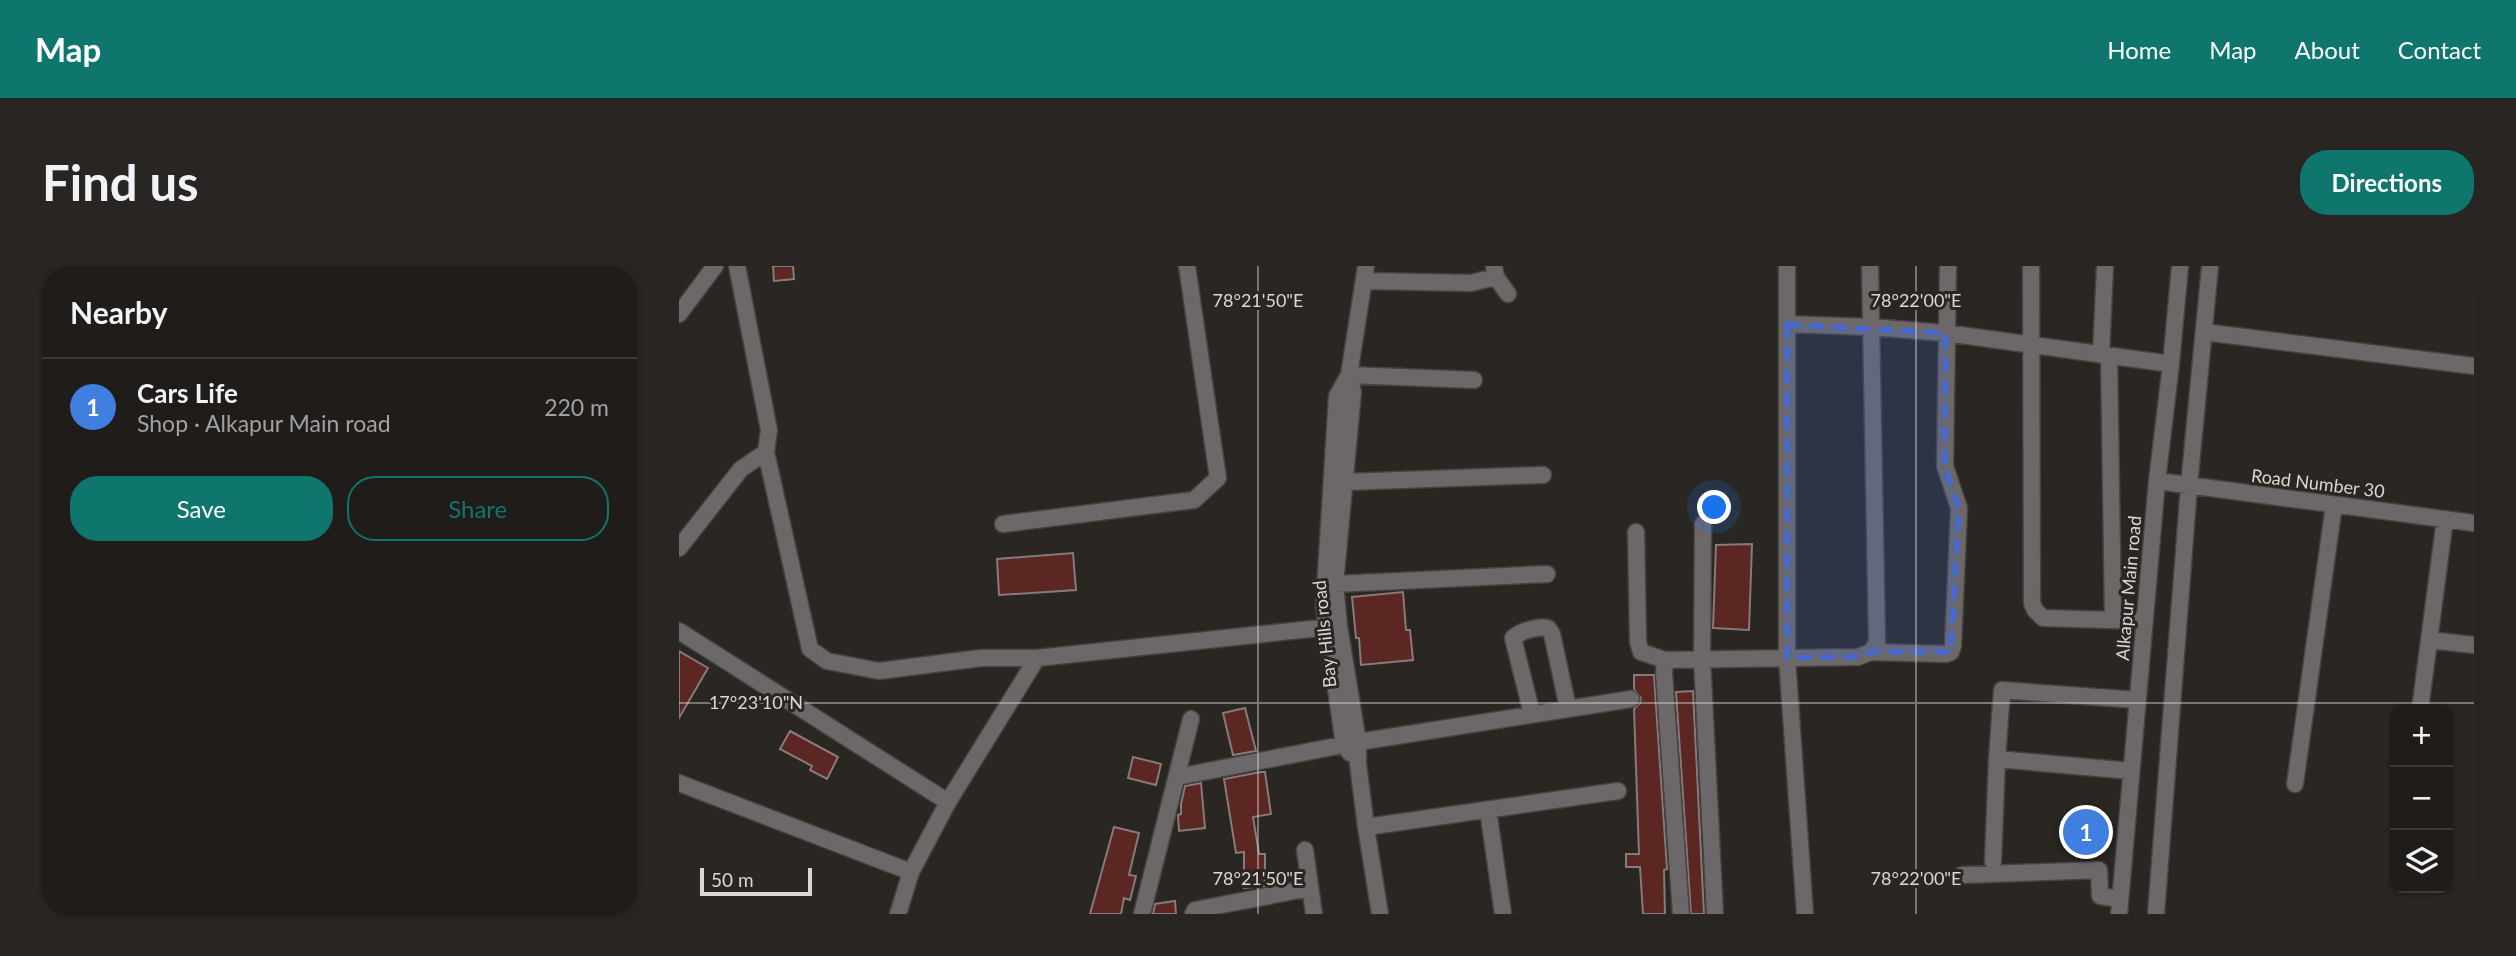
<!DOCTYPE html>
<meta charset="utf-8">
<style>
body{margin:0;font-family:Lato,sans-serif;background:#282522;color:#f1f3f6}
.controls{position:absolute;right:21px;bottom:21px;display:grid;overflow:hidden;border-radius:14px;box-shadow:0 2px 5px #0004}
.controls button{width:63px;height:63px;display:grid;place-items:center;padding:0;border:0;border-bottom:2px solid #3d3a38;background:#201c19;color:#f1f3f6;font:35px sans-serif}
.scale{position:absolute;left:21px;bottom:18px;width:112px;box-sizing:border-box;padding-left:7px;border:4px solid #dbd8d4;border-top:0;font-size:19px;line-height:24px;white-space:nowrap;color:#dbd8d4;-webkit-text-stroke:5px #2a2621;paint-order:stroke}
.you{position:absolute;left:1036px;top:242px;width:24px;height:24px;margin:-18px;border:5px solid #fff;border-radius:50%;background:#1a73e8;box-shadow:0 0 0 10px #1a73e833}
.badge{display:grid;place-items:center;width:46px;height:46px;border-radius:50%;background:#0f766e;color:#fff;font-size:23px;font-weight:700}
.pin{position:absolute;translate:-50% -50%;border:4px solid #fff;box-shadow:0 2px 7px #0006}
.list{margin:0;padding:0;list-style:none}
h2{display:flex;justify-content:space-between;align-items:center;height:91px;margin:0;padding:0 28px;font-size:30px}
h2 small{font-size:23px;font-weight:400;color:#a2a1a2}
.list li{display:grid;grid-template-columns:46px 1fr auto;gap:21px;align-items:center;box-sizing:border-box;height:98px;padding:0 28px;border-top:2px solid #3d3a38}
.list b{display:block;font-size:26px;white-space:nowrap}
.list p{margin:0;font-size:23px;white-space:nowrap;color:#a2a1a2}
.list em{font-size:23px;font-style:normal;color:#a2a1a2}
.actions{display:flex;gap:14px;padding:21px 28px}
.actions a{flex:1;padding:16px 0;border:2px solid #0f766e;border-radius:28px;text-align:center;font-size:24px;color:#0f766e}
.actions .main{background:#0f766e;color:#fff}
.icon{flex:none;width:38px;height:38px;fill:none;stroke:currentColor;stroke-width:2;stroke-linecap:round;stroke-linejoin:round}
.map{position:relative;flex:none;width:1795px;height:648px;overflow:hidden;border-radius:28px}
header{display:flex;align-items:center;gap:42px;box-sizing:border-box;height:98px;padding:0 35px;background:#0f766e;color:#fff}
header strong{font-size:33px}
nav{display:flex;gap:38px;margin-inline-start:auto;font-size:24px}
.intro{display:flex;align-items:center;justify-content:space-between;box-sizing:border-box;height:168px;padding:0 42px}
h1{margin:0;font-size:49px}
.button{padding:18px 32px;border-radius:28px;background:#0f766e;color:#fff;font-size:24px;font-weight:700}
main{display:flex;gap:42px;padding:0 42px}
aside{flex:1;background:#201c19;border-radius:28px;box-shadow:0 2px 5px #0004}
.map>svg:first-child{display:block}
.building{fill:#5c2622;stroke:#847b7a;stroke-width:2}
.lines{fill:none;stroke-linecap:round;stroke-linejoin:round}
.minor-casing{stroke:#46423e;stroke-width:19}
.minor{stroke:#6c6869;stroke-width:16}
.marked{fill:#436ad7;fill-opacity:0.2;stroke:#436ad7;stroke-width:5;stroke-dasharray:14 9;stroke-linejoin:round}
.ticks{fill:none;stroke:#dbd8d4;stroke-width:2;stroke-opacity:0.45}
.labels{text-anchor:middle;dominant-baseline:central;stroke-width:6;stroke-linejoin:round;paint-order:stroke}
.street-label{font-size:18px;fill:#dbd8d4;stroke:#2a2621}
.ticks-label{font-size:18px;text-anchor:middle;fill:#dbd8d4;stroke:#2a2621;stroke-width:6;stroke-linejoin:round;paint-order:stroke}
</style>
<header>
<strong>Map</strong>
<nav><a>Home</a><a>Map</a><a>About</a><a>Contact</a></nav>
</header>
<div class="intro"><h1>Find us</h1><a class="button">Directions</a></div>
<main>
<aside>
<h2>Nearby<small></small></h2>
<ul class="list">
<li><span class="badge" style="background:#3f7fe0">1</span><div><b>Cars Life</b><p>Shop · Alkapur Main road</p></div><em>220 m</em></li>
</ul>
<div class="actions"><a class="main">Save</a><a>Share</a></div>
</aside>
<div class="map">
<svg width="1795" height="648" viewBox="0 0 1795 648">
<rect width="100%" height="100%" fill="#2a2621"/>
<path class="building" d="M94,0H114L115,13L95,15Z
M1073,278L1070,364L1034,362L1037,279Z
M394,287L397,324L320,329L318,293Z
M724,326L727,364H731L734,394L682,399L680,372H677L673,331Z
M0,385L29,402L0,452Z
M955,409H975L988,603L985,604L986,648H964L961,601H947V588H960L955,443L961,437L962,432L955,423Z
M1014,425L1025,648H1012L997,426Z
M566,442L577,485L554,489L544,447Z
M111,465L159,491L148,513L131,504L133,500L101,483Z
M454,491L482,498L477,519L449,512Z
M582,506H586L592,548L574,551L580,588H586V620L565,622V586L557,587L545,513Z
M522,517L526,562L500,565L499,549L502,548V538L506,520Z
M435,561L460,567L450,609L457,610L451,634L445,632L442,648H411Z
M496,635L497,648H474L476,638Z"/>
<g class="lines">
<defs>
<path id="minor" d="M687,0L670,109L674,126L656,318L660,360L679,476V498L687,561L701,648
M815,0L817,11L829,28
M1108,0V392L1126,648
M1352,0L1353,337L1356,344L1364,352L1465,355
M686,15L792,17L817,11
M0,48L36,0
M1108,58L1192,61L1267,67L1492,98
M1525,66L1795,100
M1422,89L1426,0
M1430,90L1434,353
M670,109L658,130L645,339L665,479L671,487
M670,109L795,114
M87,186L131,383L148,395L200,405L302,392H358
M1478,215L1795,257
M666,216L864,209
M324,258L515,234L539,212L508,0
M1024,258L1023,393L1036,648
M957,266L959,376L962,386L986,394L1179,391L1192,386L1198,376L1191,0
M0,282L62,203L87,186L90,164L58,0
M656,318L868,308
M0,365L269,536
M1750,374L1795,379
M1192,386L1267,388L1272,386L1274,380L1280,242L1266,200L1269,0
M986,394L985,407L1002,648
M1741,443L1766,253
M853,448L834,372C841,365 859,360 869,362L873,368L889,442
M1452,505L1318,493L1323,424L1458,434
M498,511L679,476L952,433
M0,517L232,606
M1616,518L1655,239
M809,544L824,648
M687,561L939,525
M626,584L635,648
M1314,596L1318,493
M1283,609L1420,604L1421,630L1441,633
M219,648L232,606L269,536L358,392L660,360
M463,648L512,453
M514,648L516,644L631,622
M1440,648L1478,215L1492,98L1501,0
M1477,648L1510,220L1531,0"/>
</defs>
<use href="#minor" class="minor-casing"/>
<use href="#minor" class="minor"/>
</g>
<path class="marked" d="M1108,58L1267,67L1266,200L1280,242L1272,386H1192L1179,391L1108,392Z"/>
<path class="ticks" d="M579,0V648M1237,0V648M0,437H1795"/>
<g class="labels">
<g class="street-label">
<text transform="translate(1639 217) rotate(7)">Road Number 30</text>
<text transform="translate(1449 322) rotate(-85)">Alkapur Main road</text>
<text transform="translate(645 368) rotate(-96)">Bay Hills road</text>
</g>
</g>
<g class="ticks-label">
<text x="579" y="41">78°21'50"E</text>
<text x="1237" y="41">78°22'00"E</text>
<text x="77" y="443">17°23'10"N</text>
<text x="579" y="619">78°21'50"E</text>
<text x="1237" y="619">78°22'00"E</text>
</g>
</svg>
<div class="controls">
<button>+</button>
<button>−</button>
<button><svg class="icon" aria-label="layers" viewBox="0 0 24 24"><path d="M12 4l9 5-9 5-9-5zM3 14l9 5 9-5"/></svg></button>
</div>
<div class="scale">50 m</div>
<div class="you"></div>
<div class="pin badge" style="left:1407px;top:566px;background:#3f7fe0">1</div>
</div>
</main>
